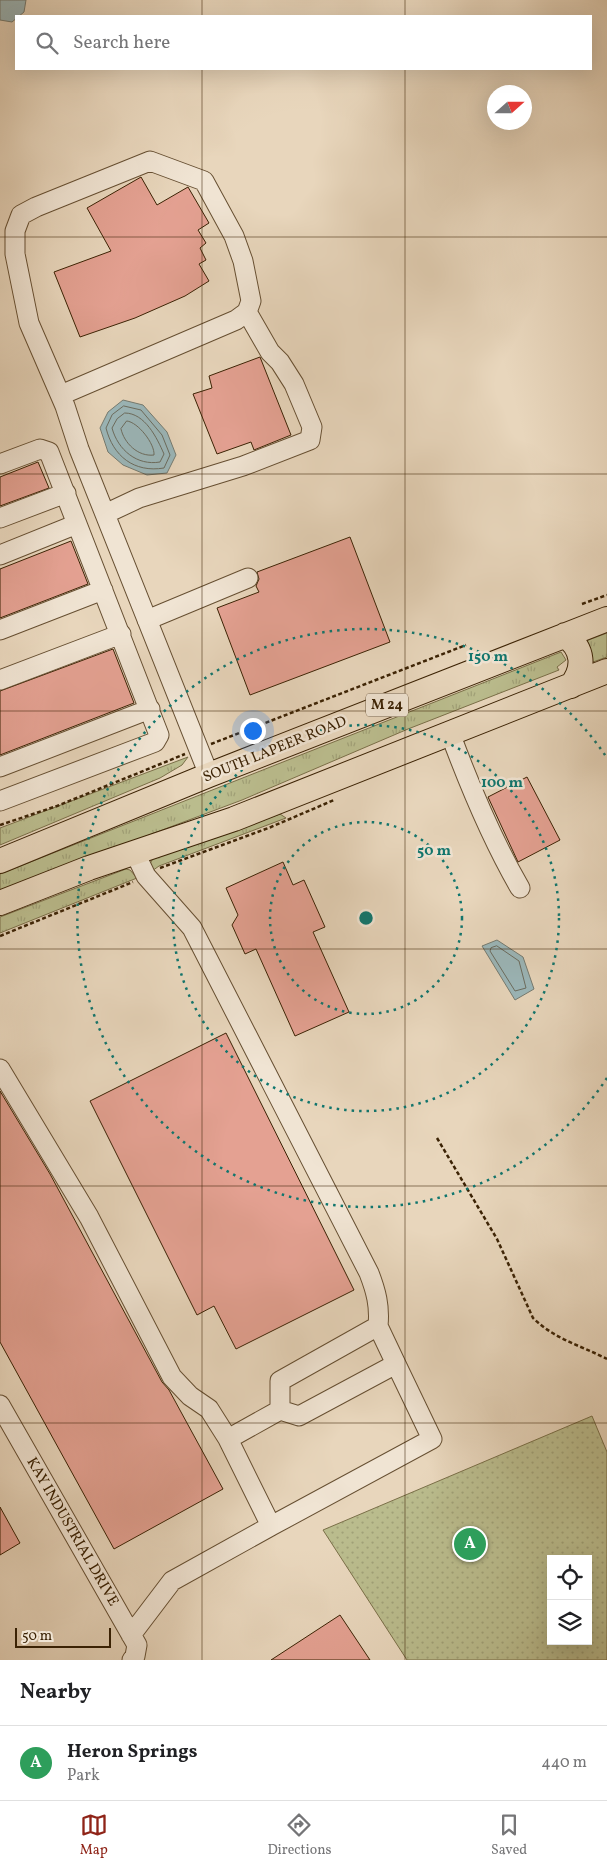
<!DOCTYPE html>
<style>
body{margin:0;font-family:Vollkorn,serif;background:#f6f6f6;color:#202124}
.controls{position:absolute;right:15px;bottom:15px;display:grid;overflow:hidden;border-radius:0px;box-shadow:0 5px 20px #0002}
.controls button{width:45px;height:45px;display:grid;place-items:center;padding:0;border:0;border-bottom:1px solid #e0e0e0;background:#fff;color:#202124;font:25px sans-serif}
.compass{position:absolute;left:487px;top:85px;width:45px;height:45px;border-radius:50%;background:#fff;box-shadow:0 5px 20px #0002;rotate:69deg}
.scale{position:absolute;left:15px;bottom:12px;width:96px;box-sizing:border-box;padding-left:5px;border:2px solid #3b2204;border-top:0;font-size:14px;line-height:18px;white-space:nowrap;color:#3b2204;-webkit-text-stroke:4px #f0e4d3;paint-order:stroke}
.you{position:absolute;left:252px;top:730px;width:18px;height:18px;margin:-12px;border:4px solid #fff;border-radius:50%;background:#1a73e8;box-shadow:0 0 0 8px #1a73e833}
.badge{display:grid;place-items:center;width:32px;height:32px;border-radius:50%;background:#8f2418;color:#fff;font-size:16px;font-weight:700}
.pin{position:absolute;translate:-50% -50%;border:2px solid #fff;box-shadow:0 1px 5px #0006}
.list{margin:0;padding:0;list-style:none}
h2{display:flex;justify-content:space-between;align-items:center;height:65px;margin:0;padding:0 20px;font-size:21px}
h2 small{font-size:16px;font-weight:400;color:#757577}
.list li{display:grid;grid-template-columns:32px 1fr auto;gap:15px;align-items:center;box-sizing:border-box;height:75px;padding:0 20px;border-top:1px solid #e0e0e0}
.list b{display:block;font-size:19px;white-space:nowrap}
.list p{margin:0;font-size:16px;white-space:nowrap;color:#757577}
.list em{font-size:16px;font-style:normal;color:#757577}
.icon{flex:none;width:28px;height:28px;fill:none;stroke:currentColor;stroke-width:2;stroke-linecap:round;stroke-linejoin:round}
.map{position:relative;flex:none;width:607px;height:1660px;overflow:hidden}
.search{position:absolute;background:#fff;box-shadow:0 5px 20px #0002;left:15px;right:15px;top:15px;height:55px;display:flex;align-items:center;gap:12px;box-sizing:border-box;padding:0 18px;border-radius:0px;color:#757577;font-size:19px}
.sheet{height:140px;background:#fff}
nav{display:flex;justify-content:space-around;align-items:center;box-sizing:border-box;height:70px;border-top:1px solid #e0e0e0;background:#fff;font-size:14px;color:#757577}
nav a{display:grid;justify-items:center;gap:2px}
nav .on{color:#8f2418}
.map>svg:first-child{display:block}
.grass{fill:url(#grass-tufts);stroke:#7a6f48}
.park{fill:url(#park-dots);stroke:#7a6f48;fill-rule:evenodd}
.water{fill:#9bb7ba;stroke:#757b71}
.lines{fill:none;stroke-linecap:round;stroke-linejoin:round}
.shore{stroke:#6b6c5f;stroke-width:1}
.building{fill:#e4a192;stroke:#3b2204}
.minor-casing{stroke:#664f32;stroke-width:21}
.major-casing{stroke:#3b2204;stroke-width:26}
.path{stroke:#3b2204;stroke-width:2.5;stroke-dasharray:4 2.5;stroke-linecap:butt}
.minor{stroke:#f0e4d3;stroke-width:19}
.major{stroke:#e8d6bc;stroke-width:24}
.grid{fill:none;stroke:#3b2204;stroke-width:1;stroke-opacity:0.55}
.ring{fill:none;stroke:#0f766e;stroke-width:2.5;stroke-dasharray:2.5 5}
.labels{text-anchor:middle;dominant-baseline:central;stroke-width:5;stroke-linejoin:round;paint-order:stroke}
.shield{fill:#f0e4d3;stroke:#715c42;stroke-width:1}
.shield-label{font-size:14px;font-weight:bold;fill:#3b2204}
.street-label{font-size:15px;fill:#3b2204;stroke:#f0e4d3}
.centre{fill:#0f766e;stroke:#f0e4d3;stroke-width:2.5}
.ring-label{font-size:15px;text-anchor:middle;font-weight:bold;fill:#0f766e;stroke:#f0e4d3;stroke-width:5;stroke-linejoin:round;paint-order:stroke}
</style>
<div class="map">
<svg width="607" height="1660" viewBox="0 0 607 1660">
<defs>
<pattern id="grass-tufts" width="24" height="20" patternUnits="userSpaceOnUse" patternTransform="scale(1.25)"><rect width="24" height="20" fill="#babc8d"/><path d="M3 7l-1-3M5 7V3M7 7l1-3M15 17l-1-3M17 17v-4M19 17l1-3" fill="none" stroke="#a1a178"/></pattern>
<pattern id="park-dots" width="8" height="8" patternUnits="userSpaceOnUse" patternTransform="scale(1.25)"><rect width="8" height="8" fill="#babc8d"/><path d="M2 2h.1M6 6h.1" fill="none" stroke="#a1a178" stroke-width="1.8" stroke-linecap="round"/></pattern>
</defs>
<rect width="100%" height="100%" fill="#e8d6bc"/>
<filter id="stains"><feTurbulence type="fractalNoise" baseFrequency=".004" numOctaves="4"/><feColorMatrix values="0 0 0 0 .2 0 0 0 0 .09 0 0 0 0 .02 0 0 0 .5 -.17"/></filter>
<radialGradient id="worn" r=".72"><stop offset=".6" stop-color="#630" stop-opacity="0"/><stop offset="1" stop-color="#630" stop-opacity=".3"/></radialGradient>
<path class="grass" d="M607,633V657L593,662L586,641Z
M561,652L566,660L557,667L559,670L408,729L242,800L0,891V874Z
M188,757L182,765L160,778L0,845V828Z
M280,814L286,818L159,866L152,871L150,864L153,858Z
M126,869L130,870L137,878L0,933V917Z"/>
<path class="park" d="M592,1416L607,1452V1660H407L323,1530ZM551,1559H588V1641H551Z"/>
<path class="water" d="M0,0H26L24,12L12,22L0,20Z
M123,400L143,405L167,432L176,455L167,473L147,475L123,465L108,452L100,428L108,412Z
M497,940L523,957L534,989L515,1000L482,946Z"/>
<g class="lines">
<path class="shore" d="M124,406L141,410L162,435L170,455L164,468C134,473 113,456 106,428L112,415Z
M125,413C145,413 157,438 164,454L160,462C137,466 118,450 112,428L117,419Z
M127,421C138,422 155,444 154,455C138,457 124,443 121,429Z
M497,946L519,961L526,988L515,991L490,951L491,948Z"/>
</g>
<path class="building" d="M141,177L157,205L188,187L209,223L198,230L206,243L200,248L206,260L199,264L209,281L185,296L135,318L80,337L54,272L111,251L87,208Z
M260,357L291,435L254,450L251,442L217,454L193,394L212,388L209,376Z
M38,462L49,488L0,506V477Z
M350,537L390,642L250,695L217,608L259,592L256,586L259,579L257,572Z
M71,541L88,584L0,618V569Z
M113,649L134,703L0,755V691Z
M527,777L560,840L518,862L488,797Z
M283,862L293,885L304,880L325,927L313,932L349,1012L295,1036L256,949L245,954L232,925L238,915L226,888Z
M226,1033L354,1290L236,1349L214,1306L197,1315L90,1101Z
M0,1091L50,1174L162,1382L169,1390L223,1489L114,1549L0,1342Z
M0,1507L20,1543L0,1555Z
M340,1615L370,1660H271Z"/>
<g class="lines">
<defs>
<path id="minor" d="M61,395L236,320L247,312L251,301L243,261L234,236L204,181L150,161L36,207L21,215L15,231V254L29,323L65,406L79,449L209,775
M0,464L40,449L49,452L159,735L155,742L0,801
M105,514L139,498L243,466L310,440L312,427L294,384L280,362L270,352L247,312
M0,518L66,493
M0,555L77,524
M147,620L248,578
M0,630L103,590
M0,680L121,634
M450,733C470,787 491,838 520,888
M0,767L150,709
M135,853L146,876L192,928L369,1273C376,1291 380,1306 378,1326L280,1381V1410
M0,1069L89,1217L172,1377L190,1396L209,1409L228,1439L271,1526L172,1581L131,1635
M0,1405L137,1645L135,1656L132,1660
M228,1439L280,1410L299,1416L396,1364L378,1326
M271,1526L432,1439L396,1364"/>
<path id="major" d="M565,635C584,649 585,668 571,686
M0,861L209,775L607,619
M0,903L89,868L234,819L607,671"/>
</defs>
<use href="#minor" class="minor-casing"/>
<use href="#major" class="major-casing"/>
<path class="path" d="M582,604L607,595
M211,744L466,645
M0,825L57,806L185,754
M160,868L271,827L334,800
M0,936L133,882
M437,1138L497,1239L533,1318C556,1340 580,1345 607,1359"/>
<use href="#minor" class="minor"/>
<use href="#major" class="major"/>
</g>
<path class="grid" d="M202,0V16M405,0V16M202,69V1660M405,69V1660M0,237H607M0,474H607M0,711H607M0,949H607M0,1186H607M0,1423H607"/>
<g class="ring">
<circle cx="366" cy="918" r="96"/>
<circle cx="366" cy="918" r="193"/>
<path d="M607 1078A289 289 0 1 1 607 758"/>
</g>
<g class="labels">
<rect class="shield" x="366" y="693.5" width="42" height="23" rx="4"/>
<g class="shield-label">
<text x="387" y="705">M 24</text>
</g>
<g class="street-label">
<text transform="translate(275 750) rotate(-22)">SOUTH LAPEER ROAD</text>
<text transform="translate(72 1532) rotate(60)">KAY INDUSTRIAL DRIVE</text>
</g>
</g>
<circle cx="366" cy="918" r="8" class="centre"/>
<g class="ring-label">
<text x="488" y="661">150 m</text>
<text x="502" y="787">100 m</text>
<text x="434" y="855">50 m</text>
</g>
<rect width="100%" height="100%" filter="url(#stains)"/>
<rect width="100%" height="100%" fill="url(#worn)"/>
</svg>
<div class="controls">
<button><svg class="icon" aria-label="locate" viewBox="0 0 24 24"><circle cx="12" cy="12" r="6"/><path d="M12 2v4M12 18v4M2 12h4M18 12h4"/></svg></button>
<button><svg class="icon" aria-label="layers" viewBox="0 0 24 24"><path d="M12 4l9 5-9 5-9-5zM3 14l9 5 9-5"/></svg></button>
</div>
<svg class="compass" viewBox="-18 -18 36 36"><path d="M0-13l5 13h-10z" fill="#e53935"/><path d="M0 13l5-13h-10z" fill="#757577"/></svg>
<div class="scale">50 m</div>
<div class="you"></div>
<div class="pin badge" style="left:470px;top:1544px;background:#2e9e5b">A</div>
<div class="search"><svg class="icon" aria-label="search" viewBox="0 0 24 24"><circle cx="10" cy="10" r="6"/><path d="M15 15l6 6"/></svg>Search here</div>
</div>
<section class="sheet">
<h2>Nearby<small></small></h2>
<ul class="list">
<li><span class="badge" style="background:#2e9e5b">A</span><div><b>Heron Springs</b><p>Park</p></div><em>440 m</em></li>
</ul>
</section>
<nav>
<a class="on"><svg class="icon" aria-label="map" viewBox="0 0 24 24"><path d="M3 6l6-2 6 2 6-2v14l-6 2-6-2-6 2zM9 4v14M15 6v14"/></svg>Map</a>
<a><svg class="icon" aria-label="directions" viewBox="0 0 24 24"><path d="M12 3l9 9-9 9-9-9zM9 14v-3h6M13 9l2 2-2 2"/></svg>Directions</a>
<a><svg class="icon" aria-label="saved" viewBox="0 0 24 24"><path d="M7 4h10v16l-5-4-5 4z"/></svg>Saved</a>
</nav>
